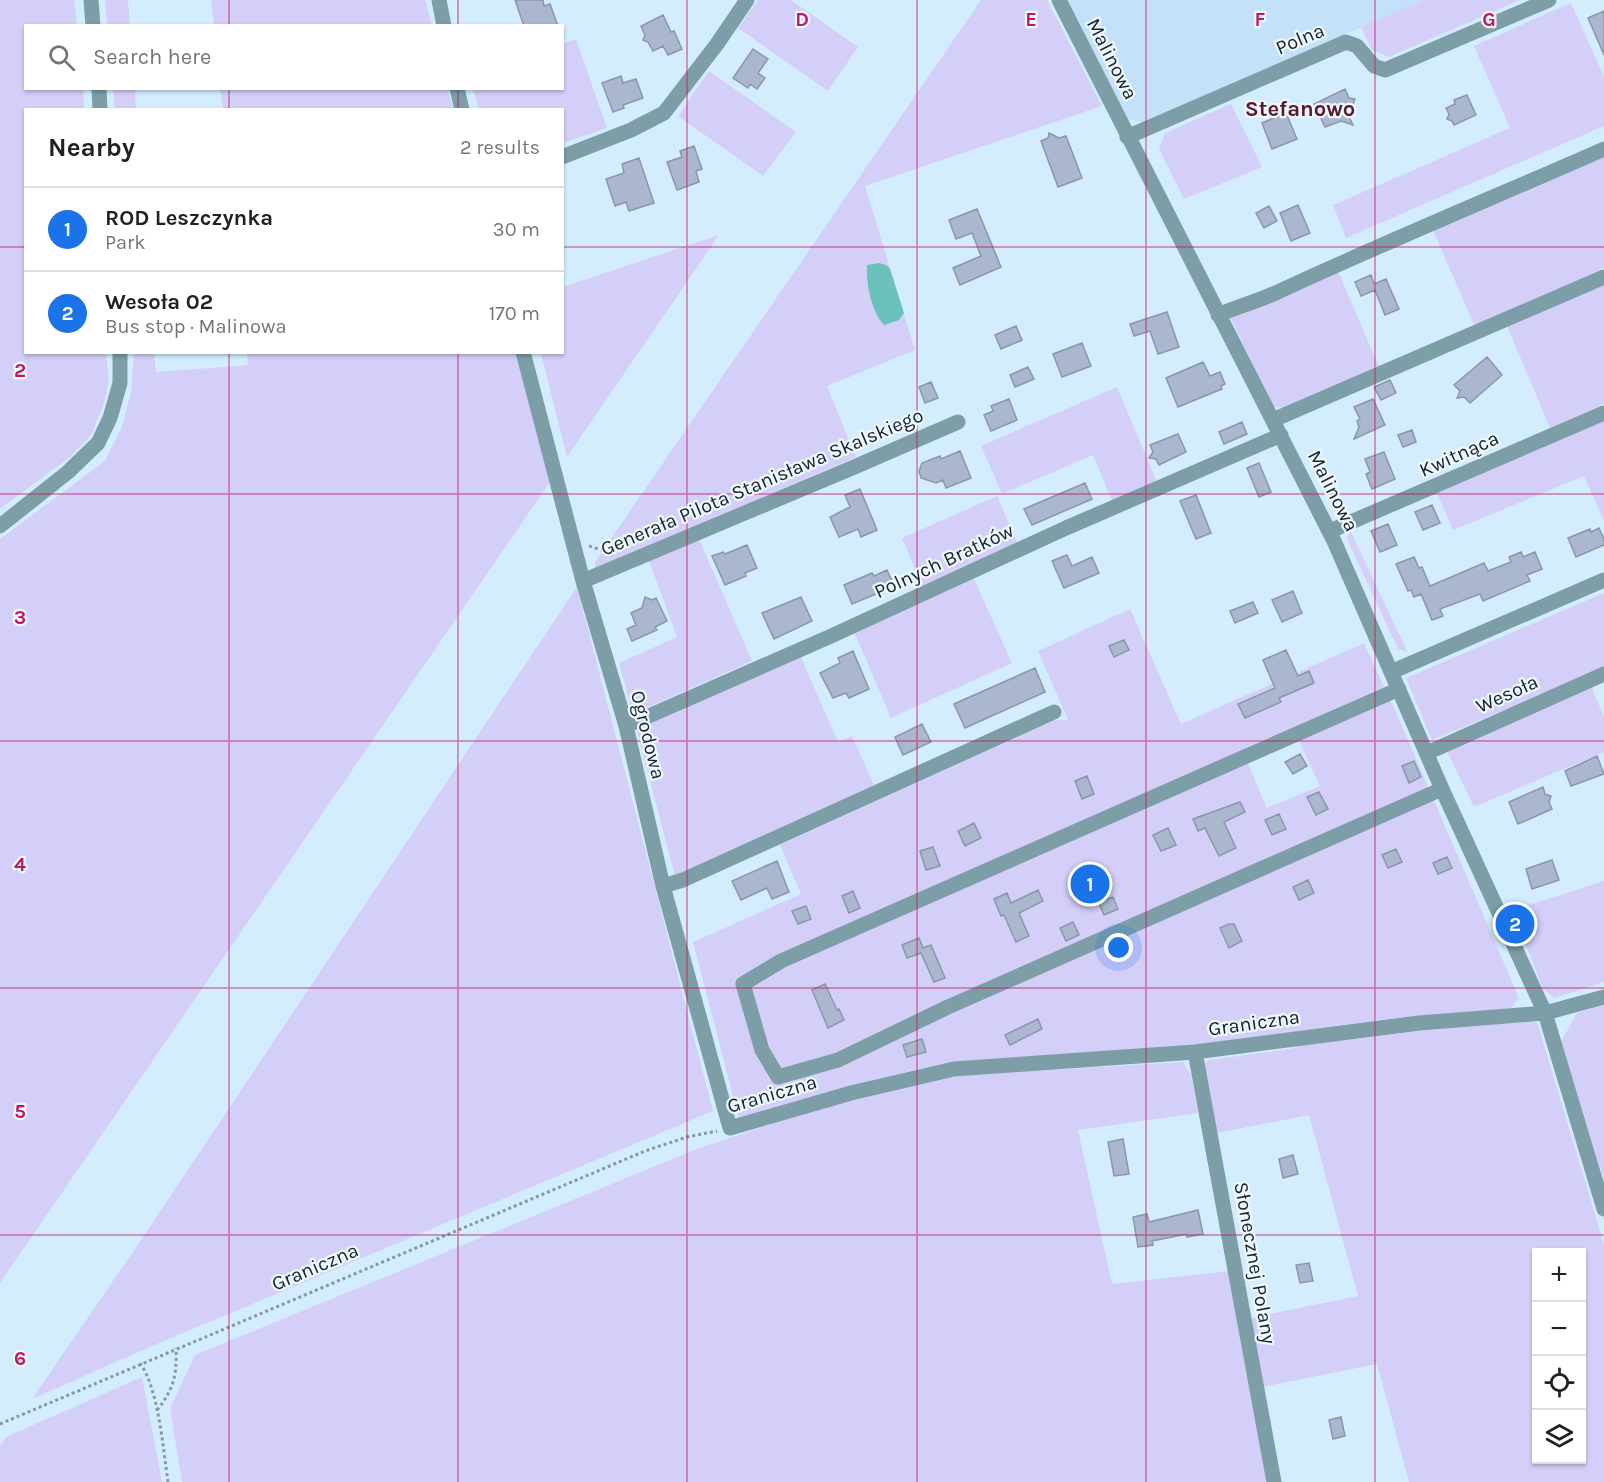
<!DOCTYPE html>
<meta charset="utf-8">
<style>
body{margin:0;font-family:Karla,sans-serif;background:#f2f2f2;color:#202124}
.controls{position:absolute;right:18px;bottom:18px;display:grid;overflow:hidden;border-radius:0px;box-shadow:0 2px 4px #0004}
.controls button{width:54px;height:54px;display:grid;place-items:center;padding:0;border:0;border-bottom:2px solid #e0e0e0;background:#fff;color:#202124;font:30px sans-serif}
.you{position:absolute;left:1119px;top:948px;width:21px;height:21px;margin:-15px;border:4px solid #fff;border-radius:50%;background:#1a73e8;box-shadow:0 0 0 9px #1a73e833}
.badge{display:grid;place-items:center;width:39px;height:39px;border-radius:50%;background:#1a73e8;color:#fff;font-size:20px;font-weight:700}
.pin{position:absolute;translate:-50% -50%;border:3px solid #fff;box-shadow:0 2px 6px #0006}
.list{margin:0;padding:0;list-style:none}
h2{display:flex;justify-content:space-between;align-items:center;height:78px;margin:0;padding:0 24px;font-size:26px}
h2 small{font-size:20px;font-weight:400;color:#757577}
.list li{display:grid;grid-template-columns:39px 1fr auto;gap:18px;align-items:center;box-sizing:border-box;height:84px;padding:0 24px;border-top:2px solid #e0e0e0}
.list b{display:block;font-size:22px;white-space:nowrap}
.list p{margin:0;font-size:20px;white-space:nowrap;color:#757577}
.list em{font-size:20px;font-style:normal;color:#757577}
.icon{flex:none;width:33px;height:33px;fill:none;stroke:currentColor;stroke-width:2;stroke-linecap:round;stroke-linejoin:round}
.map{position:relative;flex:none;width:1604px;height:1482px;overflow:hidden}
.search{position:absolute;background:#fff;box-shadow:0 2px 4px #0004;left:24px;top:24px;width:540px;height:66px;display:flex;align-items:center;gap:15px;box-sizing:border-box;padding:0 21px;border-radius:0px;color:#757577;font-size:22px}
.panel{position:absolute;background:#fff;box-shadow:0 2px 4px #0004;left:24px;top:108px;width:540px;height:246px;border-radius:0px}
.map>svg:first-child{display:block}
.built{fill:#c3e2f9}
.green{fill:#d3cff9;fill-rule:evenodd}
.water{fill:#6bc2bc}
.building{fill:#abb7ce;stroke:#8b96ac;stroke-width:1.5}
.lines{fill:none;stroke-linecap:round;stroke-linejoin:round}
.path{stroke:#8598a4;stroke-width:3;stroke-dasharray:3 3;stroke-linecap:butt}
.minor{stroke:#7d9ea6;stroke-width:15}
.grid{fill:none;stroke:#c2185b;stroke-width:1.5;stroke-opacity:0.55}
.labels{text-anchor:middle;dominant-baseline:central;stroke-width:4.5;stroke-linejoin:round;paint-order:stroke}
.street-label{font-size:20px;fill:#192229;stroke:#eef8ff}
.quarter-label{font-size:22px;font-weight:bold;fill:#5a172d;stroke:#eef8ff}
.grid-label{font-size:20px;text-anchor:middle;font-weight:bold;fill:#c2185b;stroke:#eef8ff;stroke-width:4.5;stroke-linejoin:round;paint-order:stroke}
</style>
<div class="map">
<svg width="1604" height="1482" viewBox="0 0 1604 1482">
<rect width="100%" height="100%" fill="#d4edfe"/>
<path class="built" d="M1066,0H1423L1143,123L1126,118Z"/>
<path class="green" d="M0,0H74L77,25L26,26V88L83,89L84,109L26,110V352L106,353L109,381L103,406L91,435L71,456L0,509Z
M105,0H128L130,25H107Z
M211,0H425L432,25H214Z
M758,0H791L858,47L828,91L738,28Z
M981,0H1047L1102,106L865,186L915,350L827,386L856,457L595,570V562Z
M1423,0H1520L1389,57L1372,50L1361,27Z
M1571,3L1604,77V126L1346,238L1333,205L1510,128L1474,46Z
M576,39L607,128L563,143L562,110L479,109L473,89L562,88L563,44Z
M709,71L796,132L763,176L678,116Z
M113,89H135L136,109H115Z
M220,89H448L453,109H223Z
M1231,104L1262,167L1184,199L1159,149L1165,133Z
M1604,157V268L1532,302L1474,325L1433,230Z
M719,235L567,457L541,353L562,352L563,287Z
M1338,271L1379,367L1283,408L1273,406L1230,317Z
M1604,284V404L1550,428L1507,326Z
M134,353H154L156,372L248,365L247,353H517L550,482L0,1283V539L105,461L122,427L131,392Z
M1117,387L1157,482L1112,501L1093,455L1002,494L981,446Z
M1604,420V521L1584,476L1453,530L1437,493Z
M997,496L1018,544L922,586L902,538Z
M1350,530L1407,651L1398,649L1347,539Z
M699,539L752,661L633,714L619,663L677,637L649,561Z
M974,579L1012,663L891,718L854,632Z
M577,587L713,1111L152,1346L32,1399L139,1243Z
M1604,593V668L1432,740L1406,678Z
M1130,609L1181,724L1364,643L1384,687L1242,750L1267,808L1320,786L1298,739L1388,699L1393,705L1519,998L1511,1008L1252,1041L942,1064L871,1081L739,1119L693,942L801,894L780,845L1055,720H1068L1038,651Z
M800,655L838,742L852,736L874,785L675,876L636,727Z
M1592,688L1604,717V752L1474,807L1447,751Z
M1604,881V982L1554,998L1543,989L1513,910Z
M1604,1005V1181L1561,1042L1577,1013Z
M1537,1022L1604,1244V1482H1409L1377,1364L1263,1387L1251,1318L1358,1296L1309,1115L1217,1133L1203,1067L1208,1060L1290,1049L1314,1040L1398,1029ZM1536,1252H1582V1460H1536Z
M1183,1062L1191,1075L1198,1113L1078,1130L1112,1284L1229,1271L1244,1362L1268,1482H182L170,1408L195,1355L697,1149L849,1098L949,1076Z
M142,1377L162,1482H0V1446L6,1437Z"/>
<path class="water" d="M879,263L886,265L890,269L904,313L899,320L884,325C871,311 866,284 867,265Z"/>
<path class="building" d="M515,0H543L544,6L550,4L558,26H524Z
M1604,11V55L1588,18Z
M663,15L671,32L674,31L682,49L668,55L663,46L653,51L648,42L643,40L645,35L641,26Z
M753,49L768,59L758,73L765,78L757,89L750,84L748,88L733,78Z
M621,76L623,83L636,79L643,98L623,105L624,108L613,112L602,83Z
M1345,89L1349,98L1355,99L1352,107L1346,111L1353,125L1341,121L1325,127L1314,104Z
M1467,95L1476,115L1454,125L1452,121L1447,119L1449,114L1446,108L1455,104L1454,100Z
M1286,113L1297,139L1272,149L1262,123Z
M1049,133L1059,138L1066,136L1082,178L1058,187L1041,141L1048,138Z
M694,146L702,169L696,171L699,182L677,190L667,162L682,157L680,151Z
M639,158L654,203L629,211L626,202L615,206L606,179L624,173L622,164Z
M1298,205L1310,233L1291,241L1280,213Z
M1269,206L1277,221L1264,228L1256,213Z
M977,209L1001,267L960,285L953,268L981,256L972,233L956,239L949,220Z
M1371,275L1374,284L1386,279L1399,309L1385,315L1375,290L1361,296L1355,282Z
M1167,312L1179,347L1158,354L1150,331L1134,336L1130,324Z
M1016,326L1022,340L1001,349L995,335Z
M1082,343L1091,366L1062,377L1053,354Z
M1487,357L1502,375L1470,403L1464,397L1457,398L1460,391L1454,385Z
M1203,362L1210,376L1220,372L1225,384L1221,386L1222,389L1178,407L1166,378Z
M1028,367L1034,379L1015,387L1010,375Z
M1390,380L1396,393L1381,400L1374,387Z
M931,382L938,398L925,403L919,387Z
M1009,399L1017,420L991,431L984,415L993,411L991,406Z
M1373,399L1385,425L1354,439L1359,427L1357,421L1360,419L1354,407Z
M1242,422L1247,434L1224,444L1219,432Z
M1412,430L1416,442L1403,447L1398,435Z
M1178,434L1186,452L1159,465L1156,459L1149,458L1153,452L1150,445Z
M960,451L971,478L946,488L943,480L936,483L921,478L919,471L922,463L940,456L941,459Z
M1384,452L1395,479L1372,489L1366,474L1370,472L1365,459Z
M1259,463L1271,492L1259,497L1247,468Z
M1085,483L1092,499L1032,525L1024,509Z
M860,489L877,530L861,537L858,529L839,537L830,517L850,507L845,495Z
M1196,495L1211,533L1196,539L1180,501Z
M1432,505L1440,523L1423,530L1415,512Z
M1388,524L1397,545L1380,552L1371,531Z
M1599,528L1604,539V545L1576,557L1568,538L1590,529L1591,532Z
M747,545L757,568L745,573L746,576L725,585L712,556L723,552L725,554Z
M1521,552L1523,557L1535,552L1542,569L1527,575L1530,581L1483,601L1480,594L1440,609L1443,616L1432,620L1421,594L1414,597L1411,590L1408,591L1396,564L1414,557L1419,568L1422,567L1430,586L1484,563L1488,571L1511,562L1509,557Z
M1067,555L1072,566L1092,557L1099,573L1064,588L1052,561Z
M887,570L893,583L879,589L881,592L852,604L844,585L872,573L874,576Z
M1293,591L1302,613L1282,622L1272,600Z
M645,597L652,600L656,598L667,621L655,627L657,630L632,641L627,629L636,625L631,613L642,608Z
M801,597L812,621L774,639L762,613Z
M1253,602L1258,613L1235,623L1230,611Z
M1124,640L1129,650L1114,657L1109,646Z
M1286,650L1298,676L1309,671L1314,683L1279,698L1281,702L1245,718L1238,704L1275,688L1263,660Z
M853,651L869,689L849,698L846,693L833,698L820,673L840,663L838,658Z
M1035,668L1045,692L965,728L954,704Z
M922,724L931,742L903,755L895,737Z
M1300,754L1307,766L1293,774L1285,762Z
M1597,756L1604,774L1571,786L1565,771Z
M1414,761L1421,777L1409,783L1402,766Z
M1087,776L1094,794L1082,799L1075,781Z
M1543,787L1545,794L1551,796L1549,802L1552,809L1518,824L1509,802Z
M1319,792L1328,809L1316,815L1307,797Z
M1240,802L1245,812L1224,822L1236,848L1219,856L1205,828L1198,831L1193,819Z
M1279,814L1286,829L1272,835L1265,820Z
M974,823L981,838L965,846L958,831Z
M1168,828L1176,845L1161,851L1153,835Z
M933,847L940,866L926,870L920,851Z
M1396,849L1402,862L1388,868L1382,855Z
M1447,857L1452,868L1438,874L1433,863Z
M1552,860L1559,880L1532,889L1526,869Z
M777,861L789,892L772,899L767,888L741,900L732,881Z
M1308,880L1314,893L1299,900L1293,887Z
M1038,890L1043,901L1019,913L1029,936L1016,942L1004,915L1001,916L994,899L1007,893L1011,903Z
M853,891L860,908L849,913L842,896Z
M1113,897L1118,909L1104,915L1099,903Z
M806,906L811,919L798,924L792,911Z
M1073,922L1079,935L1066,941L1060,928Z
M1229,924H1234L1242,941L1229,948L1220,928Z
M919,938L923,948L931,945L945,978L934,982L921,953L907,958L902,945Z
M825,984L837,1010L839,1009L844,1020L828,1028L812,990Z
M1038,1019L1042,1029L1010,1045L1005,1035Z
M922,1039L926,1052L907,1057L903,1045Z
M1123,1139L1129,1174L1114,1176L1108,1142Z
M1293,1155L1298,1174L1283,1178L1279,1159Z
M1198,1210L1203,1234L1187,1237V1234L1152,1241L1153,1245L1138,1247L1133,1217L1147,1214L1149,1222Z
M1309,1263L1313,1281L1300,1283L1296,1265Z
M1341,1417L1345,1436L1333,1439L1329,1420Z"/>
<g class="lines">
<path class="path" d="M589,546L611,553
M140,1363C159,1390 163,1449 168,1482
M157,1410C174,1389 177,1375 176,1348
M0,1424L645,1151L687,1137L717,1131"/>
<path class="minor" d="M91,0L93,26
M439,0L444,26
M1059,0L1334,541L1442,789L1545,1013L1604,1209
M99,88L100,110
M457,88L462,110
M1127,137L1346,42L1357,46L1374,66L1385,70L1549,0
M562,157L631,130L664,113L717,44L747,0
M1218,315C1239,306 1262,300 1282,290C1388,241 1497,196 1604,149
M523,352L583,581L626,726L663,886L730,1128L851,1093L954,1069L1195,1052L1419,1023L1545,1013L1604,997
M1273,420L1604,277
M0,526L68,472L98,443L110,418L120,383V352
M1330,531L1604,413
M583,581L852,468L958,422
M1391,672L1604,580
M1399,689L781,961L743,984L762,1050L778,1077L838,1060L948,1007L1442,789
M626,726L829,637L1066,528L1281,435
M1427,753L1604,674
M663,886L683,880L1054,712
M1195,1052L1274,1482"/>
</g>
<path class="grid" d="M229,0V26M458,0V26M687,0V1482M917,0V1482M1146,0V1482M1375,0V1482M229,88V110M458,88V110M0,247H26M562,247H1604M229,352V1482M458,352V1482M0,494H1604M0,741H1604M0,988H1604M0,1235H1604"/>
<g class="labels">
<g class="street-label">
<text transform="translate(1300 39) rotate(-23)">Polna</text>
<text transform="translate(1112 59) rotate(63)">Malinowa</text>
<text transform="translate(1459 454) rotate(-24)">Kwitnąca</text>
<text transform="translate(762 482) rotate(-23)">Generała Pilota Stanisława Skalskiego</text>
<text transform="translate(1333 491) rotate(63)">Malinowa</text>
<text transform="translate(944 561) rotate(-25)">Polnych Bratków</text>
<text transform="translate(1507 694) rotate(-24)">Wesoła</text>
<text transform="translate(648 735) rotate(76)">Ogrodowa</text>
<text transform="translate(1254 1023) rotate(-8)">Graniczna</text>
<text transform="translate(772 1094) rotate(-16)">Graniczna</text>
<text transform="translate(1255 1263) rotate(80)">Słonecznej Polany</text>
<text transform="translate(315 1267) rotate(-23)">Graniczna</text>
</g>
<g class="quarter-label">
<text x="1300" y="109">Stefanowo</text>
</g>
</g>
<g class="grid-label">
<text x="802" y="26">D</text>
<text x="1031" y="26">E</text>
<text x="1260" y="26">F</text>
<text x="1489" y="26">G</text>
<text x="20" y="377">2</text>
<text x="20" y="624">3</text>
<text x="20" y="871">4</text>
<text x="20" y="1118">5</text>
<text x="20" y="1365">6</text>
</g>
</svg>
<div class="controls">
<button>+</button>
<button>−</button>
<button><svg class="icon" aria-label="locate" viewBox="0 0 24 24"><circle cx="12" cy="12" r="6"/><path d="M12 2v4M12 18v4M2 12h4M18 12h4"/></svg></button>
<button><svg class="icon" aria-label="layers" viewBox="0 0 24 24"><path d="M12 4l9 5-9 5-9-5zM3 14l9 5 9-5"/></svg></button>
</div>
<div class="you"></div>
<div class="pin badge" style="left:1090px;top:884px">1</div>
<div class="pin badge" style="left:1515px;top:924px">2</div>
<div class="search"><svg class="icon" aria-label="search" viewBox="0 0 24 24"><circle cx="10" cy="10" r="6"/><path d="M15 15l6 6"/></svg>Search here</div>
<section class="panel">
<h2>Nearby<small>2 results</small></h2>
<ul class="list">
<li><span class="badge">1</span><div><b>ROD Leszczynka</b><p>Park</p></div><em>30 m</em></li>
<li><span class="badge">2</span><div><b>Wesoła 02</b><p>Bus stop · Malinowa</p></div><em>170 m</em></li>
</ul>
</section>
</div>
